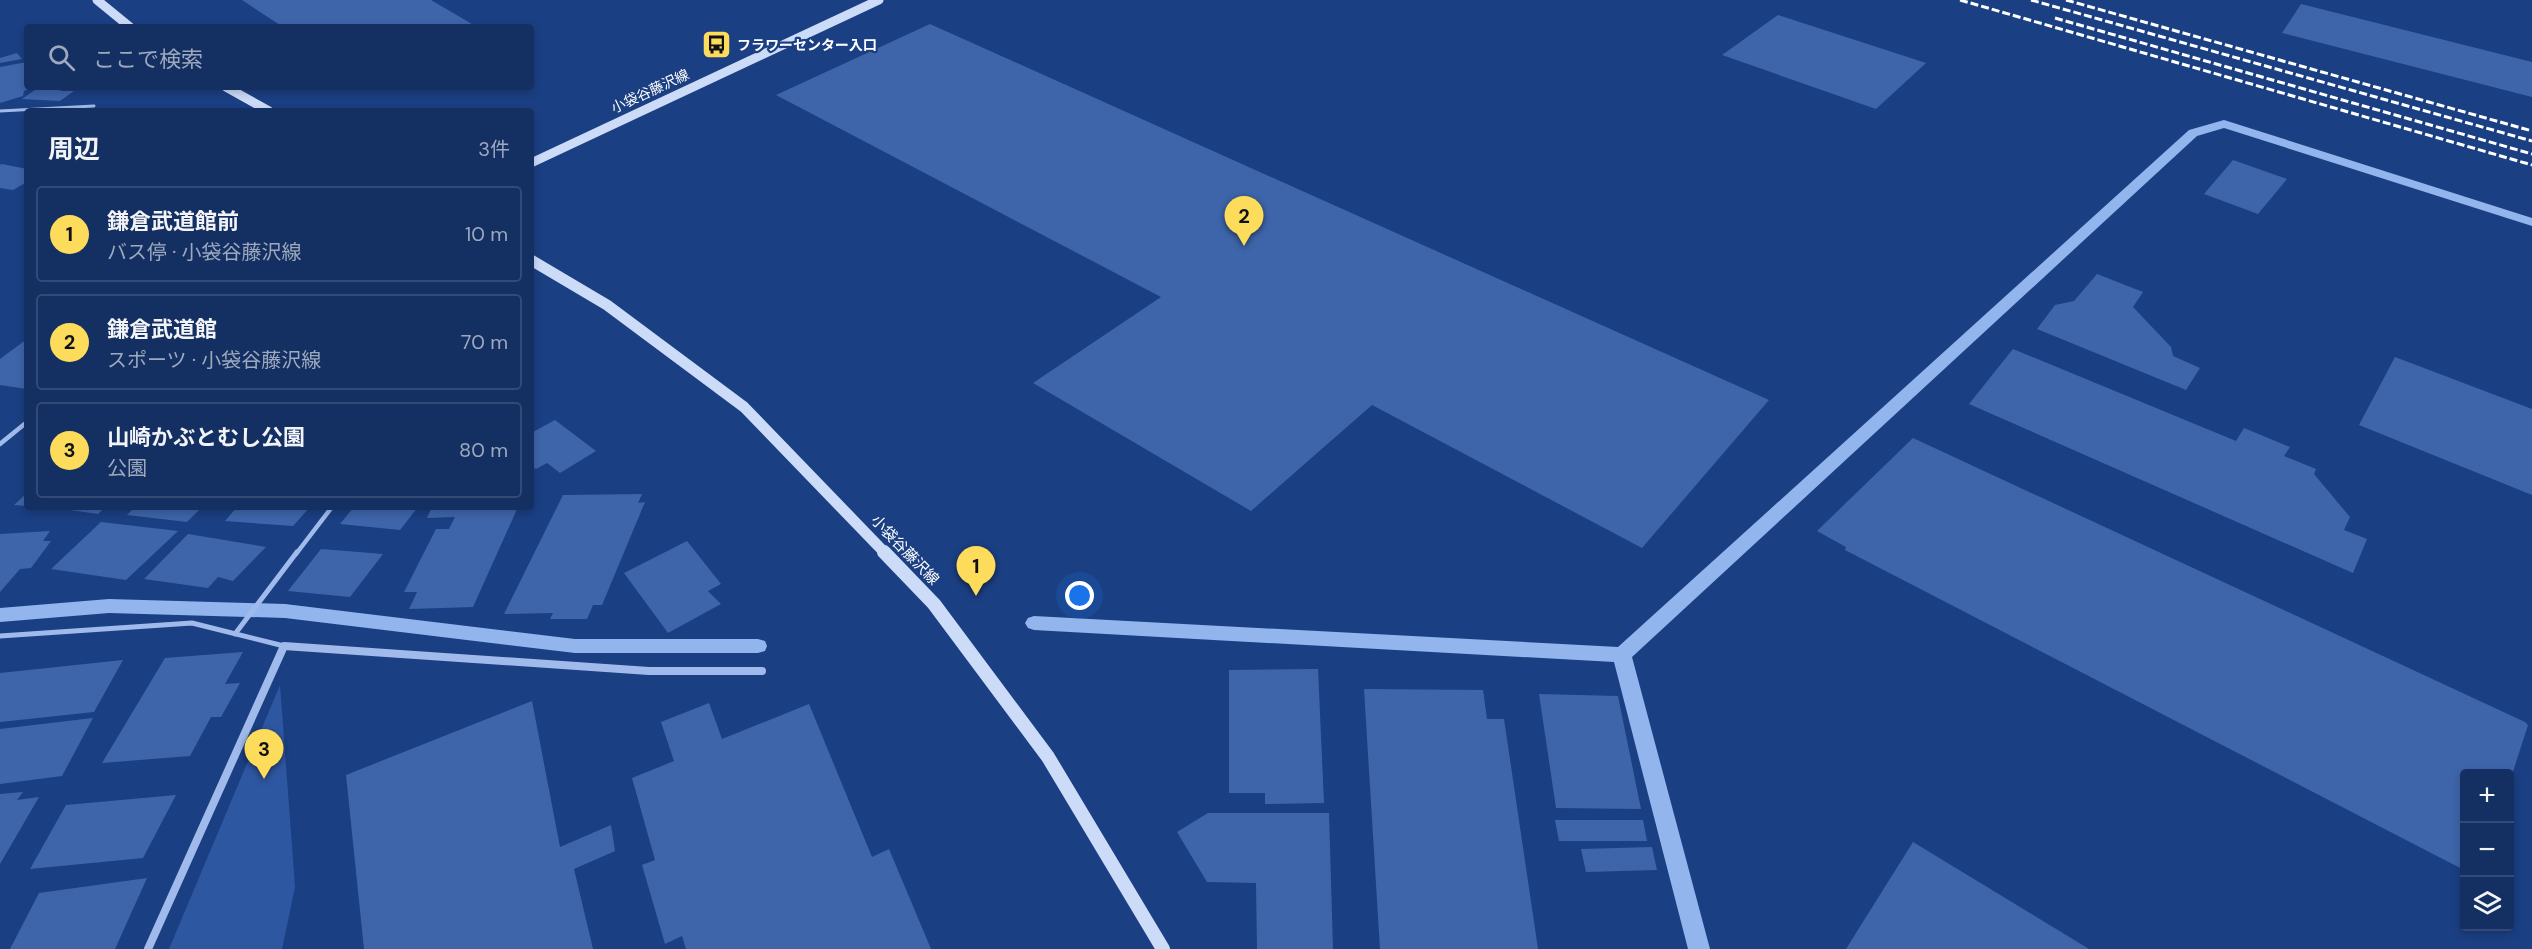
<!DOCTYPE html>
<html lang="ja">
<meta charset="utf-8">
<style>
body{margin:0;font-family:"DM Sans","Noto Sans JP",sans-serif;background:#1d3768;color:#f1f3f6}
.controls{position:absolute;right:18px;bottom:18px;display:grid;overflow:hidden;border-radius:6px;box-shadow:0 3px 9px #0003}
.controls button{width:54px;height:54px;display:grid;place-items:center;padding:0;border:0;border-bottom:2px solid #334a77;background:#142f62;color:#f1f3f6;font:30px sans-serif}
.you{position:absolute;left:1080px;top:596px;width:21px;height:21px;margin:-15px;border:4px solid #fff;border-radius:50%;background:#1a73e8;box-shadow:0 0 0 9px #1a73e833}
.badge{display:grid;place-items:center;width:39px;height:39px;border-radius:50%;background:#fddc5c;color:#111;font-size:20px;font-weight:700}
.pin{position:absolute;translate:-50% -50px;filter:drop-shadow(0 2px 3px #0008)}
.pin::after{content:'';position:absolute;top:32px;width:21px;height:18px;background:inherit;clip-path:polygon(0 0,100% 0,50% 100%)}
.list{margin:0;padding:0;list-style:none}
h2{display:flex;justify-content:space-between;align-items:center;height:78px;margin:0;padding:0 24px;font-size:26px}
h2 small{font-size:20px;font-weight:400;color:#9da9be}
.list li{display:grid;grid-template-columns:39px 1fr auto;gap:18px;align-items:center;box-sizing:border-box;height:96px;margin:0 12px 12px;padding:0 12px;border:2px solid #334a77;border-radius:6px}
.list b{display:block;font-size:22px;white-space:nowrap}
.list p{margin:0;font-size:20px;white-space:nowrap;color:#9da9be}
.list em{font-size:20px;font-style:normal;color:#9da9be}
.icon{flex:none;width:33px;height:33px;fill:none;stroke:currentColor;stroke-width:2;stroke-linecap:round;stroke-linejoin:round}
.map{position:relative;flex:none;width:2532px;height:949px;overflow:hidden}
.search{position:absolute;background:#142f62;box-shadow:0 3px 9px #0003;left:24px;top:24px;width:510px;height:66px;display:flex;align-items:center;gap:15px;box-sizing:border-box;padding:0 21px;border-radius:6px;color:#9da9be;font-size:22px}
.panel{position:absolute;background:#142f62;box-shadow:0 3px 9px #0003;left:24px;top:108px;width:510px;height:402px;border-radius:6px}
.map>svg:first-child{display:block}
.green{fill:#2e57a2}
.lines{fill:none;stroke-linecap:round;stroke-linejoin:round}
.stream{fill:#93b5ed;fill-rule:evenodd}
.building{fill:#3e65aa}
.service-far2{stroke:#a0bbeb;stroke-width:3}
.service-far1{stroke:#a0bbeb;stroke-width:4.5}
.service{stroke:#a0bbeb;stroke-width:5}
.minor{stroke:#a0bbeb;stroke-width:8}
.secondary-far2{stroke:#ccdbf8;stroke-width:9}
.secondary-far1{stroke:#ccdbf8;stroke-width:11}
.secondary{stroke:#ccdbf8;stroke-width:14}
.rail{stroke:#fff;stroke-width:3;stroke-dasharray:8 3;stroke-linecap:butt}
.labels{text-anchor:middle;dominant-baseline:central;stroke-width:4.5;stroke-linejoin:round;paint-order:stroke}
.far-poi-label{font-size:14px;font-weight:bold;fill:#fff;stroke:#1b3f83;text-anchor:start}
.far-street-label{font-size:14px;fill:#fff;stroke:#1b3f83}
.street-label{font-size:15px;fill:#fff;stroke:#1b3f83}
</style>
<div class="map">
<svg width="2532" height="949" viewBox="0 0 2532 949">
<rect width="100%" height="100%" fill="#1b3f83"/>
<path class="green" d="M280,685L295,887L282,949H169Z"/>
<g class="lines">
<path class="stream" d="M2224,120L2532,218V226L2224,128L2197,136L1632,657L1710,949H1688L1614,662L1034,630L1028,628L1025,623L1028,618L1034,616L1618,647L2189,130Z
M109,599L285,604L575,639H758L765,641L767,646L765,651L758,653H575L285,618L109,613L0,622V608Z"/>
</g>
<path class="building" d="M242,0H431L477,27H283Z
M2301,4L2532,62V97L2282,33Z
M1778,15L1926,63L1876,109L1722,55Z
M930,24L1309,194L1769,400L1642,548L1372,405L1251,511L1033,383L1161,297L776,95Z
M17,53L22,59L0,63V58Z
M27,62V87H33L24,91L23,96L0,103V67Z
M39,87H65L60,91H74L60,101L22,99Z
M2233,160L2287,179L2258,214L2204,194Z
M2,164L27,169V182L13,190L0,188V165Z
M2097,274L2143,292L2133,307L2171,347L2173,356L2200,368L2186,390L2037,329L2055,305L2074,301Z
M27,339V389L0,385V359Z
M2013,349L2236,441L2244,428L2290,447L2284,456L2316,469L2314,474L2350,517L2344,530L2367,539L2353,573L1969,404Z
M2395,357L2532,409V495L2359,425Z
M555,420L596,451L560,473L547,463L536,469L531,466V433Z
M1913,438L2525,722L2528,725L2510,781V774H2464V870L1845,550L1846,547L1817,531Z
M27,493V506L14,505Z
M642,494L638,503L645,502L602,605H593L587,619H550L553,613L504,614L563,495Z
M49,507H105L98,514Z
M135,507H202L187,522L127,515Z
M237,507H310L293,526L225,521Z
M354,507H418L400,530L340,524Z
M432,507H518L473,607L409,609L417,592H404L436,529H449L455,517L427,518Z
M101,522L178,531L126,580L51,569Z
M50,531L43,541H51L31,568L20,569L0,592V534Z
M188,534L266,547L233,581L218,577L208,588L144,579Z
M687,541L721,584L708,591L721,604L668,633L624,573Z
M321,549L383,554L350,597L288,591Z
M243,652L225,684L240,683L221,717H211L190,756L102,763L165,658Z
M123,660L94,712L0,722V673Z
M1318,669L1324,803L1265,804V793H1229V670Z
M1364,689L1483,690L1487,719H1504L1538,949H1380Z
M1539,694L1618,696L1641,809L1556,808Z
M532,701L560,847L611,825L615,851L574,869L593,949H364L346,775Z
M709,703L722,739L809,704L872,857L889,849L931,949H686L682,936L665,944L642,865L655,860L632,778L674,761L661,722Z
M93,718L62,776L0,784V729Z
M23,792L17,800L39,797L0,864V794Z
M176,795L143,858L30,869L66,805Z
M1208,813H1329L1333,949H1257L1256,883L1207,882L1177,832Z
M1555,820H1643L1647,841H1559Z
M1913,842L2089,949H1846Z
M1652,847L1657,870L1586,872L1581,849Z
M147,878L115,949H10L39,893Z"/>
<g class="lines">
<path class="service-far2" d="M0,111L94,106"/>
<path class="service-far1" d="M0,444L27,422
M296,554L332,507"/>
<path class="service" d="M235,634L297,552
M0,636L192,623L284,646"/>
<path class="minor" d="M148,949L284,646L649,671H762"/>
<path class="secondary-far2" d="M97,0L130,27
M226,87L269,111
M531,163L879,0"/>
<path class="secondary-far1" d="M531,260L607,305L744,407L886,554"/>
<path class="secondary" d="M884,552L934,604L1048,757L1163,949"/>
<path class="rail" d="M1960,0L2532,165
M2031,0L2532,141
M2066,0L2532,131
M2055,18L2532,154"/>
</g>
<defs>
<symbol id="bus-square" viewBox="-11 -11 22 22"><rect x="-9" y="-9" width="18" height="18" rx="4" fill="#fddc5c" stroke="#1b3f83"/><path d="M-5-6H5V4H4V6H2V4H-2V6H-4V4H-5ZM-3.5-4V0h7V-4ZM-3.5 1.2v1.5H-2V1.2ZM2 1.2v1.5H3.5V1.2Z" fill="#111"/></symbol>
</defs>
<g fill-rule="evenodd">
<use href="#bus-square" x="700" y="28" width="33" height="33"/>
</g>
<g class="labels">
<g class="far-poi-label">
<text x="737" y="45">フラワーセンター入口</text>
</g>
<g class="far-street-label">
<text transform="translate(650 91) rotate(-25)">小袋谷藤沢線</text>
</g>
<g class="street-label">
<text transform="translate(905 550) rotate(46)">小袋谷藤沢線</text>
</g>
</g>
</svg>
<div class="controls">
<button>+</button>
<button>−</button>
<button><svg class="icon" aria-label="layers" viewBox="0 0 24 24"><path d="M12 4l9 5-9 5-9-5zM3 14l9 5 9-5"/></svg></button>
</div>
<div class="you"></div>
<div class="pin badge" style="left:976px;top:596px">1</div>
<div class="pin badge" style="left:1244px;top:246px">2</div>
<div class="pin badge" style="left:264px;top:779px">3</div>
<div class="search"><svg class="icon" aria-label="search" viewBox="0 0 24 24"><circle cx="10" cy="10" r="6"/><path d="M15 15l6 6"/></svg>ここで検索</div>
<section class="panel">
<h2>周辺<small>3件</small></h2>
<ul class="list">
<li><span class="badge">1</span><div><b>鎌倉武道館前</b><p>バス停 · 小袋谷藤沢線</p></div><em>10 m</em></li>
<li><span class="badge">2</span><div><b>鎌倉武道館</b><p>スポーツ · 小袋谷藤沢線</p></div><em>70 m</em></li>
<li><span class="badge">3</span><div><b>山崎かぶとむし公園</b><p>公園</p></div><em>80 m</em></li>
</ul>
</section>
</div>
